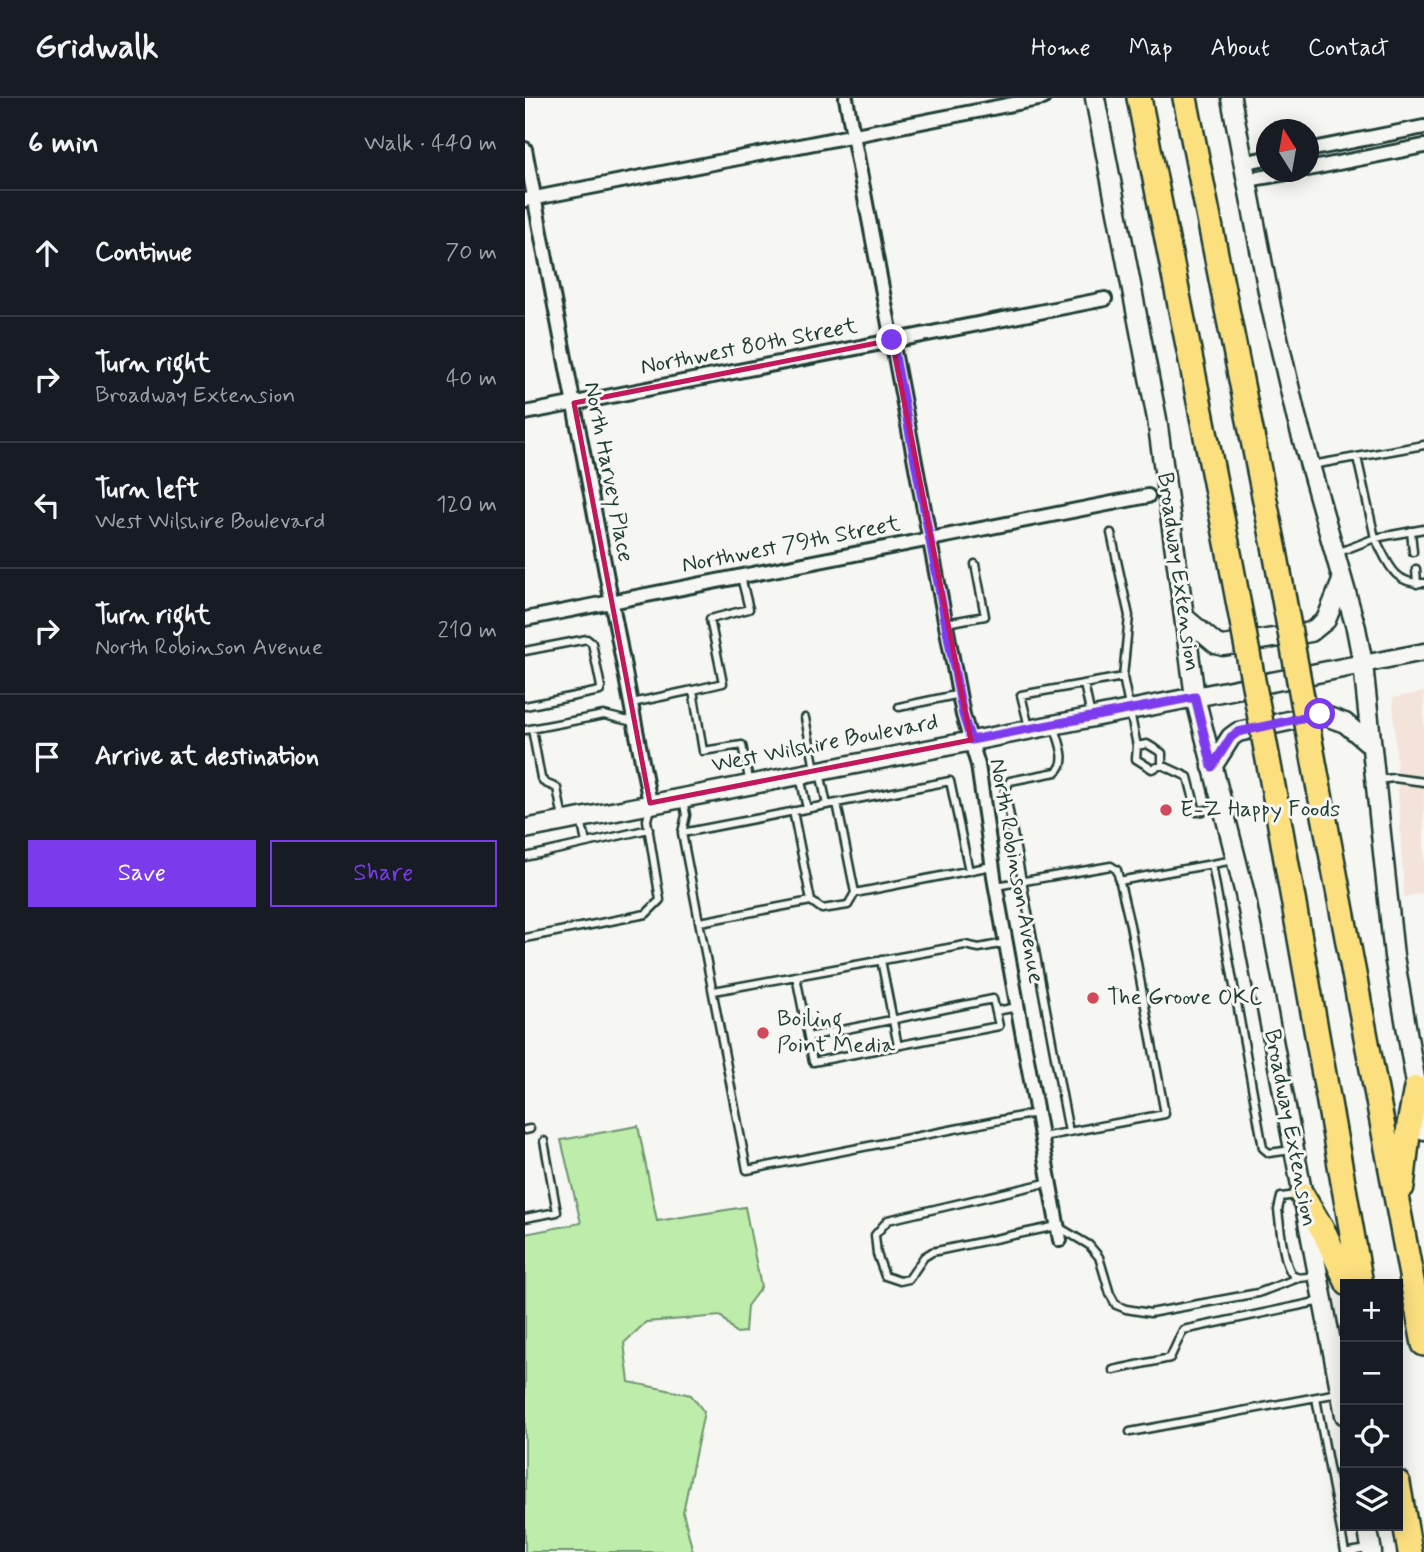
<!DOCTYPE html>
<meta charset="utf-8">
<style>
body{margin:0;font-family:Mynerve,sans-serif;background:#20242c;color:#f1f3f6}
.controls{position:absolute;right:21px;bottom:21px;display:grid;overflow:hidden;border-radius:0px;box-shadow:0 4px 18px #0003}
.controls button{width:63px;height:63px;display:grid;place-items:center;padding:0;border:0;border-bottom:2px solid #363941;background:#171b24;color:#f1f3f6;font:35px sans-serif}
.compass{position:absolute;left:731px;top:21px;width:63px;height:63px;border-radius:50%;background:#171b24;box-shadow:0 4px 18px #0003;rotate:349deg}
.stop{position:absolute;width:21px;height:21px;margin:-16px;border:5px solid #7c3aed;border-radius:50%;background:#fff}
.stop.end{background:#7c3aed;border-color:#fff;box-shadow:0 2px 7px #0008}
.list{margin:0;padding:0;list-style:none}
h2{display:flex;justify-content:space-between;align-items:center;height:91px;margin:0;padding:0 28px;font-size:30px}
h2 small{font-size:23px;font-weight:400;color:#9ea1a6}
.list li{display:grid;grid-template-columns:46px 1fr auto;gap:21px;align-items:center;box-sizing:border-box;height:126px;padding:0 28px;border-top:2px solid #363941}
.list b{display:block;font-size:26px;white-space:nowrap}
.list p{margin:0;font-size:23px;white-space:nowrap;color:#9ea1a6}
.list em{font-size:23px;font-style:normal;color:#9ea1a6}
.actions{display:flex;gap:14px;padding:21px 28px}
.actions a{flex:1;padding:16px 0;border:2px solid #7c3aed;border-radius:0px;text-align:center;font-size:24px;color:#7c3aed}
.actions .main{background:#7c3aed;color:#fff}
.icon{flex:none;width:38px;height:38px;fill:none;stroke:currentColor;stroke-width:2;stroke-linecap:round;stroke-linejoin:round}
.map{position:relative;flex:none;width:899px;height:1454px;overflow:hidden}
header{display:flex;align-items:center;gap:42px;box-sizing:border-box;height:98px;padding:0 35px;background:#171b24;border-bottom:2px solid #363941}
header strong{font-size:33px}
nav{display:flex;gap:38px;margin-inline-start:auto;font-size:24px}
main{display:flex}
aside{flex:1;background:#171b24}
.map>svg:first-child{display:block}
.built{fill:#f4e3db}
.green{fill:#beecaa;stroke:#6e946f;stroke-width:2}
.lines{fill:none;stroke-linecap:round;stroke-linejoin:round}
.service-casing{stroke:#1f3d34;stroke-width:11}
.minor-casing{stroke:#1f3d34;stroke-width:18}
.tertiary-casing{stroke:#1f3d34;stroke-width:21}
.secondary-casing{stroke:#1f3d34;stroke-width:23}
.motorway-casing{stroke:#1f3d34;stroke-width:28}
.service{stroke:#f6f6f2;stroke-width:6}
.minor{stroke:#f6f6f2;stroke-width:12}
.tertiary{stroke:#f6f6f2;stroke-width:16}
.secondary{stroke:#f6f6f2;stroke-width:18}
.motorway{stroke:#fce080;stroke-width:23}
.motorway-bridge-casing{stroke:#1f3d34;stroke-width:28;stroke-linecap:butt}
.motorway-bridge{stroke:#fce080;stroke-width:23}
.route{stroke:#7c3aed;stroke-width:9}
.marked{fill:none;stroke:#c2185b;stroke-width:5;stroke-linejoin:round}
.poi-dot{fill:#d1495b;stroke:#f6f6f2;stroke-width:2.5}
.labels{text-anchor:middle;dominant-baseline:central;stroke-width:6;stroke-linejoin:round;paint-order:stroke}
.street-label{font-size:23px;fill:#1f3d34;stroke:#f6f6f2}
.poi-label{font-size:23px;fill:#1f3d34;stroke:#f6f6f2;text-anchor:start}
</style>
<header>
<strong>Gridwalk</strong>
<nav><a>Home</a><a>Map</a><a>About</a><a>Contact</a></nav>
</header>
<main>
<aside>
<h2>6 min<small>Walk · 440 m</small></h2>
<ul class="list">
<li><svg class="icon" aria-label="ahead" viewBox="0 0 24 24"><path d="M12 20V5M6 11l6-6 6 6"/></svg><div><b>Continue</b></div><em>70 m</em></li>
<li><svg class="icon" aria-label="right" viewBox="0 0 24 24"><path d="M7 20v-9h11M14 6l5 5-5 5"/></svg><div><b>Turn right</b><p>Broadway Extension</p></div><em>40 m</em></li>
<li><svg class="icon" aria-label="left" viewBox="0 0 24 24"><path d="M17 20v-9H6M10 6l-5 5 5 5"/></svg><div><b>Turn left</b><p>West Wilshire Boulevard</p></div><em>120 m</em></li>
<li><svg class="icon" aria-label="right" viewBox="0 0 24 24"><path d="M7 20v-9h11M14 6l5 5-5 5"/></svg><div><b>Turn right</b><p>North Robinson Avenue</p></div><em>210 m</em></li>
<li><svg class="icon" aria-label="arrive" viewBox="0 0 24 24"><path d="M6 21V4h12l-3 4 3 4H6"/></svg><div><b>Arrive at destination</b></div></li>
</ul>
<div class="actions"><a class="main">Save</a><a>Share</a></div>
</aside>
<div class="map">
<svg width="899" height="1454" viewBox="0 0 899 1454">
<rect width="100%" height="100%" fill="#f6f6f2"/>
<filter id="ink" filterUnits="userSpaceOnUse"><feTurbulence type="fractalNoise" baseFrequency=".0143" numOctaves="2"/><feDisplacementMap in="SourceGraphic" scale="14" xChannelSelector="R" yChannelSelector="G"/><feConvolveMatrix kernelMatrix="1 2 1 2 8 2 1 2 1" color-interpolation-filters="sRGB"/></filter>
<g filter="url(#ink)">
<path class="built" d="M899,594V795L879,799L868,600Z"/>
<path class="green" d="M113,1028L132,1123L220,1109L236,1189L222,1208L220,1234L211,1235L196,1218L121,1224L99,1245L104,1284L166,1297L179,1314L158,1414L168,1454H0V1136L56,1125L36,1042Z"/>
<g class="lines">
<defs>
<path id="service" d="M787,367L899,347
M899,431L850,440C863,464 868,487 899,485
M886,433L888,454
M586,435L604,518L598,579L612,648L611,661L627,671L637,667L663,679L672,714L696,709
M812,455L850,440L832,359
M891,471L892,486
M421,525L460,518L450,466
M0,553L62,541L67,545L76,589L75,593L0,608
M559,586L566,618
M168,592L198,585L185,521L224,511L216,479
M107,605L168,592L178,653L217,647L225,686
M374,609L435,596
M280,620L290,671
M504,629L496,597L598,579
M530,630C534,644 544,664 531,674L485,683L480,692L544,1034
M7,631L16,680L20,685L32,690L38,721
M0,632L79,617L108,624
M612,648L622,646L637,655V667
M295,674L302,707
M275,678L282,711
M852,682L869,680L899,684
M158,701L161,717L157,735L222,1072L511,1015
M312,705L330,795
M268,713L286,803
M56,721L61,745
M157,735L425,683L444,773
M0,759L124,731
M687,766L738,1050L744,1055L767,1052
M594,783L709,762
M471,788L586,768L592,772L605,827L640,1016L517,1039
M175,824L286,803L297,811L323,807L330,795L467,768
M0,840L121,816L135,802L122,722L125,710
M356,862L373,948
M271,878L288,964L474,928L468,901L283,939
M189,893L440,847L454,850L480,845
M471,913L493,909
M0,1032L5,1031
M525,1084L363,1122L350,1137L352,1156L360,1178L375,1183L384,1181L399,1159L407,1154L532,1128L564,1147L574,1159L585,1196L591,1207L601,1211L625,1215L733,1195L773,1180
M772,1097L756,1099L753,1112C755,1126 758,1170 769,1178C775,1182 785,1178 791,1177
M0,1120L32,1114L19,1043
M588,1272L645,1260L658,1232L796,1203
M791,1300L820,1454
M605,1334L813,1295
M824,1454L843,1451"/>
<path id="minor" d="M321,0L438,617L453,667L470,785L535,1142
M0,51L125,705
M783,52L899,29
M718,65L741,60
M783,71L899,48
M722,82L769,74
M0,102L518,0
M0,315L580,201
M0,521L623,398"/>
<path id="tertiary" d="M838,566L899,554"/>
<path id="secondary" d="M570,0L632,321L670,599L720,796L820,1317
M706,0L746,209L771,318L831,530L838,566L869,858L899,1032
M660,520L691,546L698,548L786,534L801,522L817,483
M687,669L706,639L713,634L795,616L820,625L846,647
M0,731L838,566
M842,1428L847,1454"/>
<path id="motorway" d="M614,0L705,460
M660,0L750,453
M794,691L899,1246
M750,699L836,1186
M877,1089L884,1027L891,990
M777,1097L800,1136L823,1186
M873,1385L885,1454"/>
</defs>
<use href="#service" class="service-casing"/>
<use href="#minor" class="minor-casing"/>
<use href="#tertiary" class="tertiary-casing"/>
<use href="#secondary" class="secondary-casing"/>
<use href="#motorway" class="motorway-casing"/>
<use href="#service" class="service"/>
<use href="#minor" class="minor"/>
<use href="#tertiary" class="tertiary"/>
<use href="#secondary" class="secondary"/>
<use href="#motorway" class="motorway"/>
<defs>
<path id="motorway-bridge" d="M750,453L794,691
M705,460L750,699"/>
</defs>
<use href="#motorway-bridge" class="motorway-bridge-casing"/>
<use href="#motorway-bridge" class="motorway-bridge"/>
</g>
</g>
<g class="lines" filter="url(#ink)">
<path class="route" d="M367,242L438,617L446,642L670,599L687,669L706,639L713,634L795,616"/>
</g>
<path class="marked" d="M367,242L446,642L125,705L49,305Z"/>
<g class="poi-dot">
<circle cx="641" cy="712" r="7"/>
<circle cx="568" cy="900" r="7"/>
<circle cx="238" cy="935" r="7"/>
</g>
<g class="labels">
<g class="street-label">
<text transform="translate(224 249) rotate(-11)">Northwest 80th Street</text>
<text transform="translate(83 374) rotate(79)">North Harvey Place</text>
<text transform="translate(266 447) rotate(-11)">Northwest 79th Street</text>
<text transform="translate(653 474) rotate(82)">Broadway Extension</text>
<text transform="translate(300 646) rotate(-11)">West Wilshire Boulevard</text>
<text transform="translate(491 773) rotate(80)">North Robinson Avenue</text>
<text transform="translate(765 1030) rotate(79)">Broadway Extension</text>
</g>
<g class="poi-label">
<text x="655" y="712">E-Z Happy Foods</text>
<text x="582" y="900">The Groove OKC</text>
<text x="252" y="922">Boiling<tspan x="252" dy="26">Point Media</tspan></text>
</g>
</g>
</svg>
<div class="controls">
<button>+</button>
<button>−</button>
<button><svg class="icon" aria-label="locate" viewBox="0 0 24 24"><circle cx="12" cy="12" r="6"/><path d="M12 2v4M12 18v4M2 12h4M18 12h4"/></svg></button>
<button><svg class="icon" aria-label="layers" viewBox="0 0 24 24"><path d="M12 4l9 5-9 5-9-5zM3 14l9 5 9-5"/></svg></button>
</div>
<svg class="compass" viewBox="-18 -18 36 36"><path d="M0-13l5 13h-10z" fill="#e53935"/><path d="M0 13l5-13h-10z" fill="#9ea1a6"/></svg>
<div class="stop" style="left:795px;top:616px"></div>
<div class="stop end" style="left:367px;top:242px"></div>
</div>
</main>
